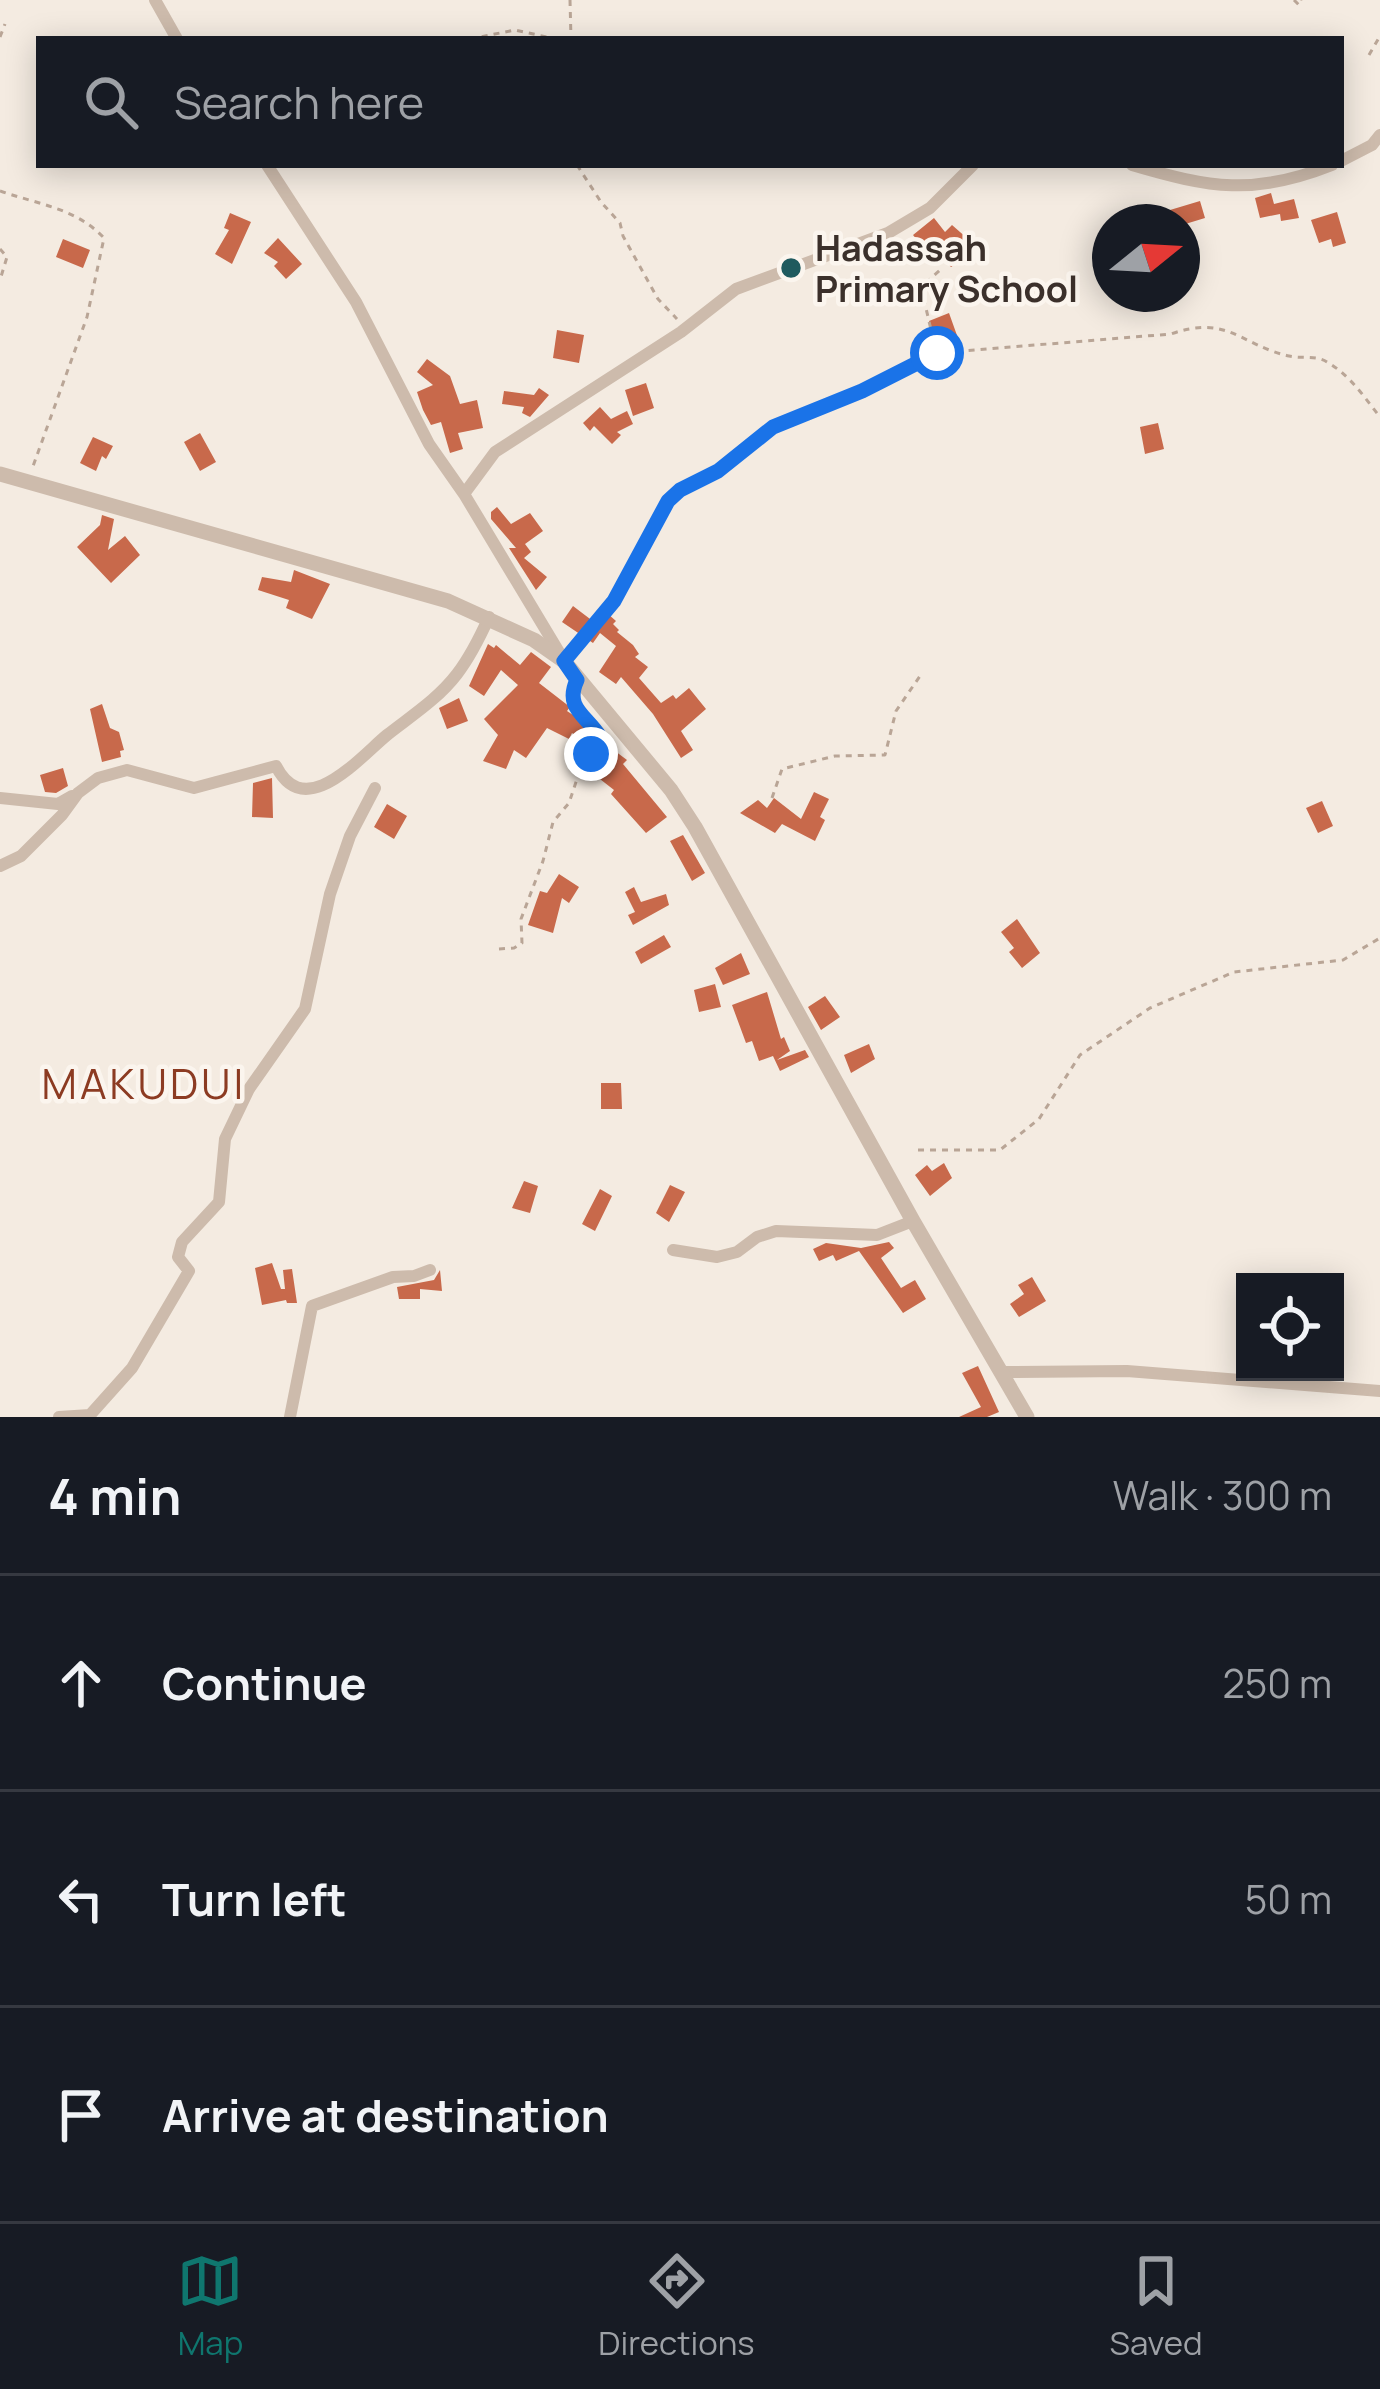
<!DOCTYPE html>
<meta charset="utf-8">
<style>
body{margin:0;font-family:Manrope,sans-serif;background:#242831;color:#f1f3f6}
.controls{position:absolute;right:36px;bottom:36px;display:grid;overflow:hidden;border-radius:0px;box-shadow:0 6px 30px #0003}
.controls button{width:108px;height:108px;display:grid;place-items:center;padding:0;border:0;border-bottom:3px solid #363941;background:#171b24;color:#f1f3f6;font:60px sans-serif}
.compass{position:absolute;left:1092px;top:204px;width:108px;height:108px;border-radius:50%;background:#171b24;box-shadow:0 6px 30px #0003;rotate:72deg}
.stop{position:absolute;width:36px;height:36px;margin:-27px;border:9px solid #1a73e8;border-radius:50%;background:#fff}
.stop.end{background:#1a73e8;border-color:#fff;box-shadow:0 3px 12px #0008}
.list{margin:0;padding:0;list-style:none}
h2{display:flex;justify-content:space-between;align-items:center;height:156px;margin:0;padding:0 48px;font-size:51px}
h2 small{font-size:39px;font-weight:400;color:#9ea1a6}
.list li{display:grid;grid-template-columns:78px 1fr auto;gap:36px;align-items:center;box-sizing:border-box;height:216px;padding:0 48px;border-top:3px solid #363941}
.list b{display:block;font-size:45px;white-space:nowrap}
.list em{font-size:39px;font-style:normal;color:#9ea1a6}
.icon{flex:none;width:66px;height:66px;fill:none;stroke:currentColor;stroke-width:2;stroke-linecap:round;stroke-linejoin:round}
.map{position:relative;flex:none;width:1380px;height:1417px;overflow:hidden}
.search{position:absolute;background:#171b24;box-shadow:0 6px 30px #0003;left:36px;right:36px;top:36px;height:132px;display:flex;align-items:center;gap:30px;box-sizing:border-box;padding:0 42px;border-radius:0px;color:#9ea1a6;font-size:45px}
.sheet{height:804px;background:#171b24}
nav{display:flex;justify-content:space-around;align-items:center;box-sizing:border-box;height:168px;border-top:3px solid #363941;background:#171b24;font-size:33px;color:#9ea1a6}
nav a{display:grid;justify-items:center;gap:6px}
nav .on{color:#0f766e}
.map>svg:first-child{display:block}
.building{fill:#c8694b}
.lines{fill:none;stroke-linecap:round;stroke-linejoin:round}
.path{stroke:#b9a596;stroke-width:3;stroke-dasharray:6 6;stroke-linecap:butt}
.minor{stroke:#cdbbac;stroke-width:12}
.tertiary{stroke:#cdbbac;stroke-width:15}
.route{stroke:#1a73e8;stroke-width:15}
.poi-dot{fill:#1f5a5e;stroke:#fbf5ee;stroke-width:4.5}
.labels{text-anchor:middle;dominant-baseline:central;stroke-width:9;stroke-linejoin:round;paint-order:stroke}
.poi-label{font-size:36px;font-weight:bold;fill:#3b302b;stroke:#fbf5ee;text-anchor:start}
.quarter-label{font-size:42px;letter-spacing:3px;fill:#8c3b22;stroke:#fbf5ee}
</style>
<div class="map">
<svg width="1380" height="1417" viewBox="0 0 1380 1417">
<rect width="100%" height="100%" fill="#f4ebe1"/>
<path class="building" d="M1271,193L1274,204L1294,199L1299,218L1281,221L1280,214L1260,218L1255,198Z
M1200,201L1205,218L1182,225L1173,222L1170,210Z
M1337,212L1346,243L1333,247L1331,239L1319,243L1311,220Z
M230,213L251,222L232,264L215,254L229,230L224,228Z
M934,218L945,232L952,225L968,239L963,246L970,254L951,267L929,242L923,247L913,235Z
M278,238L302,264L286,279L274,266L278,262L264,253Z
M63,239L90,250L83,268L56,257Z
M949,313L959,341L937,348L929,321Z
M557,330L584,335L579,363L553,358Z
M427,359L450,376L460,404L477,400L483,428L458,433L463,449L450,453L441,422L431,425L423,410L417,392L433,385L417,372Z
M646,383L654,408L633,416L625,390Z
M539,388L549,395L530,417L522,413L524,407L502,404L504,391L534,395Z
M600,407L611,419L627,411L633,424L617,432L621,435L612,444L594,426L590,431L583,423Z
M1158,423L1164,449L1145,454L1140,427Z
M200,433L216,462L200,471L184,442Z
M93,437L113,446L106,459L102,456L96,471L80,463Z
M497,507L511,524L530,513L543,531L525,544L531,552L524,558L547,577L536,590L509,548H516L491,519V512Z
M102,515L114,519L108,550L125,536L140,555L111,583L77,547L100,525Z
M294,570L330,584L312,619L286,608L289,600L258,590L262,577L291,582Z
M573,606L598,625L608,614L616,621L613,624L619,630L617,632L633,645L639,654L635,657L648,667L639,678L661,703L673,695L676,699L689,688L706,709L681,731L693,750L681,758L653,714L621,677L616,684L599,672L616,646L600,633L593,643L562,622Z
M488,644L494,648L496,645L520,665L531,652L551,667L539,683L570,707L567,711L597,731L588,744L572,733L569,739L547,728L526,758L514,750L506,769L483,761L498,735L484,719L518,685L501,670L484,696L469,686Z
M459,698L468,721L447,729L439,708Z
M102,704L110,728L119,732L124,750L120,751L121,757L102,762L90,709Z
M611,748L627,760L623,764L667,817L646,833L611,794L614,790L582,765L590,751L602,759Z
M63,768L68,786L56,793L45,792L40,775Z
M272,778L273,818L252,817L253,783Z
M814,792L829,799L820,817L825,820L815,841L782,824L775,833L740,813L758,800L767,808L774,798L801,819Z
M1322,801L1333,826L1318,833L1306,808Z
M387,804L407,816L394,839L374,827Z
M683,835L705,873L692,881L670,841Z
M559,874L579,887L569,903L562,898L553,933L528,925L540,891L547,893Z
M634,887L641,902L666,894L669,905L633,925L628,915L635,912L625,892Z
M1017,919L1040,953L1022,968L1009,952L1014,948L1001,932Z
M664,935L671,947L641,964L635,952Z
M741,953L750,974L723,985L715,968Z
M715,984L721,1007L699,1012L694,990Z
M767,992L781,1039L784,1037L790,1051L777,1060L805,1050L809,1057L780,1071L773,1056L759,1061L752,1041L746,1043L732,1005Z
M825,996L840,1017L821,1030L808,1007Z
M869,1044L875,1059L851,1073L844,1055Z
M601,1083H621L622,1109H601Z
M944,1163L952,1178L930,1196L915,1175L927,1165L932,1171Z
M524,1181L538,1186L530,1213L512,1208Z
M670,1185L685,1192L669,1222L656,1213Z
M600,1189L612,1196L595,1231L582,1224Z
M889,1242L894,1248L881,1258L901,1288L915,1280L926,1299L903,1313L859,1251L836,1261L833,1255L819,1261L813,1249L826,1243L861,1248Z
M272,1263L281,1289H285L283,1270L292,1269L297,1303H287L286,1300L262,1305L255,1268Z
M440,1270L442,1291L420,1289V1299H399L397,1287L434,1280Z
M1032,1277L1046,1301L1019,1317L1010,1304L1024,1294L1018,1285Z
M978,1366L999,1412L987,1417H959L981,1407L962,1373Z"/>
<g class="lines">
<path class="path" d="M570,0L571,39
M1294,0L1299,5L1301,0
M0,37L5,24
M470,39L515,30L556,39
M1369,55L1380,36
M577,165L601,202L620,223L623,236L658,299L677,319
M0,191C37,204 76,208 104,238L87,317L32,469
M0,249L7,257L0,280
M936,351L921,287L940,270
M575,649L614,601L668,501L718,471L773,427L861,391L937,353L1171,334C1228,314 1240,345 1289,356C1302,359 1316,355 1327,362C1350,375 1364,397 1380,417
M772,798L782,769L835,756L885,755L896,711L920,676
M499,949L514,948L522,943L521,919L543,861L553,822L569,803L580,770L600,737L572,705L571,693
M918,1150H1000L1039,1119L1080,1055L1150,1008L1234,972L1343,960L1380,938"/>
<path class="minor" d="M155,0L177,39
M1341,161L1372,145L1380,135
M267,165L356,302L429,444L464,494L562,657
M1132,165C1210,188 1254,196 1332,165
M464,494L495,452L681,332L736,289L888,233L930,208L973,165
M0,798L58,804L72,796
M0,866L21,856L62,815L78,793L98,778L127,770L194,788L276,766C305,823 359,758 387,735C411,716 438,699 457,674C470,657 480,637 489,617
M673,1250L717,1257L737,1252L757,1237L776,1231L877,1235L913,1221
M1003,1372L1127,1371L1380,1391
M59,1417L90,1415L132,1368L189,1271L178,1257L182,1242L219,1202L225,1139L249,1089L305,1009L330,894L350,836L375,788
M290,1417L312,1306L393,1277L414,1276L430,1270"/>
<path class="tertiary" d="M0,474L448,601L534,640L564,661L671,790L695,827L913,1221L1027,1417"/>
</g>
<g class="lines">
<path class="route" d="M591,754L600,737C586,715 564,708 577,680L564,661L614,601L668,501L680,490L718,471L773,427L862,391L937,353"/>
</g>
<circle class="poi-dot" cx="791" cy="268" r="12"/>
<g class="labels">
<g class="poi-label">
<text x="815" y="247">Hadassah<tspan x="815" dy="41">Primary School</tspan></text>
</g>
<g class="quarter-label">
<text x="144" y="1083">MAKUDUI</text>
</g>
</g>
</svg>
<div class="controls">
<button><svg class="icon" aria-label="locate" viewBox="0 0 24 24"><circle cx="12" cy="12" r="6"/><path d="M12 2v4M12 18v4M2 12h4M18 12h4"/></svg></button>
</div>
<svg class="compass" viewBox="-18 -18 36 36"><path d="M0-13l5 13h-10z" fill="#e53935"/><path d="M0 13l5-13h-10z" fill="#9ea1a6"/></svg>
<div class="stop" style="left:937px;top:353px"></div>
<div class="stop end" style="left:591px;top:754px"></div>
<div class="search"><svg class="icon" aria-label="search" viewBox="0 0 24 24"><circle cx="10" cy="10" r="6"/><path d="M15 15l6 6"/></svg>Search here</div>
</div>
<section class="sheet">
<h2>4 min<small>Walk · 300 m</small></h2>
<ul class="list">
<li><svg class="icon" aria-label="ahead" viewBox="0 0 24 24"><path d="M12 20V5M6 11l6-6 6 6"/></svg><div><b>Continue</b></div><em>250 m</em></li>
<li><svg class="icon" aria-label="left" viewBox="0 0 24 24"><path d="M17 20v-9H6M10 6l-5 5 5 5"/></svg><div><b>Turn left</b></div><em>50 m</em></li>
<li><svg class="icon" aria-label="arrive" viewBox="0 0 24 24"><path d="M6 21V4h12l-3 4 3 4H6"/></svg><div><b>Arrive at destination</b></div></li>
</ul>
</section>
<nav>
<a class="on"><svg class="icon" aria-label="map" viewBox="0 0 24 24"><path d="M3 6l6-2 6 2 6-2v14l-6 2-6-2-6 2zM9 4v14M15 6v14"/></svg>Map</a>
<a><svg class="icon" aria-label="directions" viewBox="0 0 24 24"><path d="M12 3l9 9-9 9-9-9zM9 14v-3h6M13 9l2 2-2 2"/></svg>Directions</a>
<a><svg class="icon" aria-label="saved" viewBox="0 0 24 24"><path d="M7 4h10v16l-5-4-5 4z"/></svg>Saved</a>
</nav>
